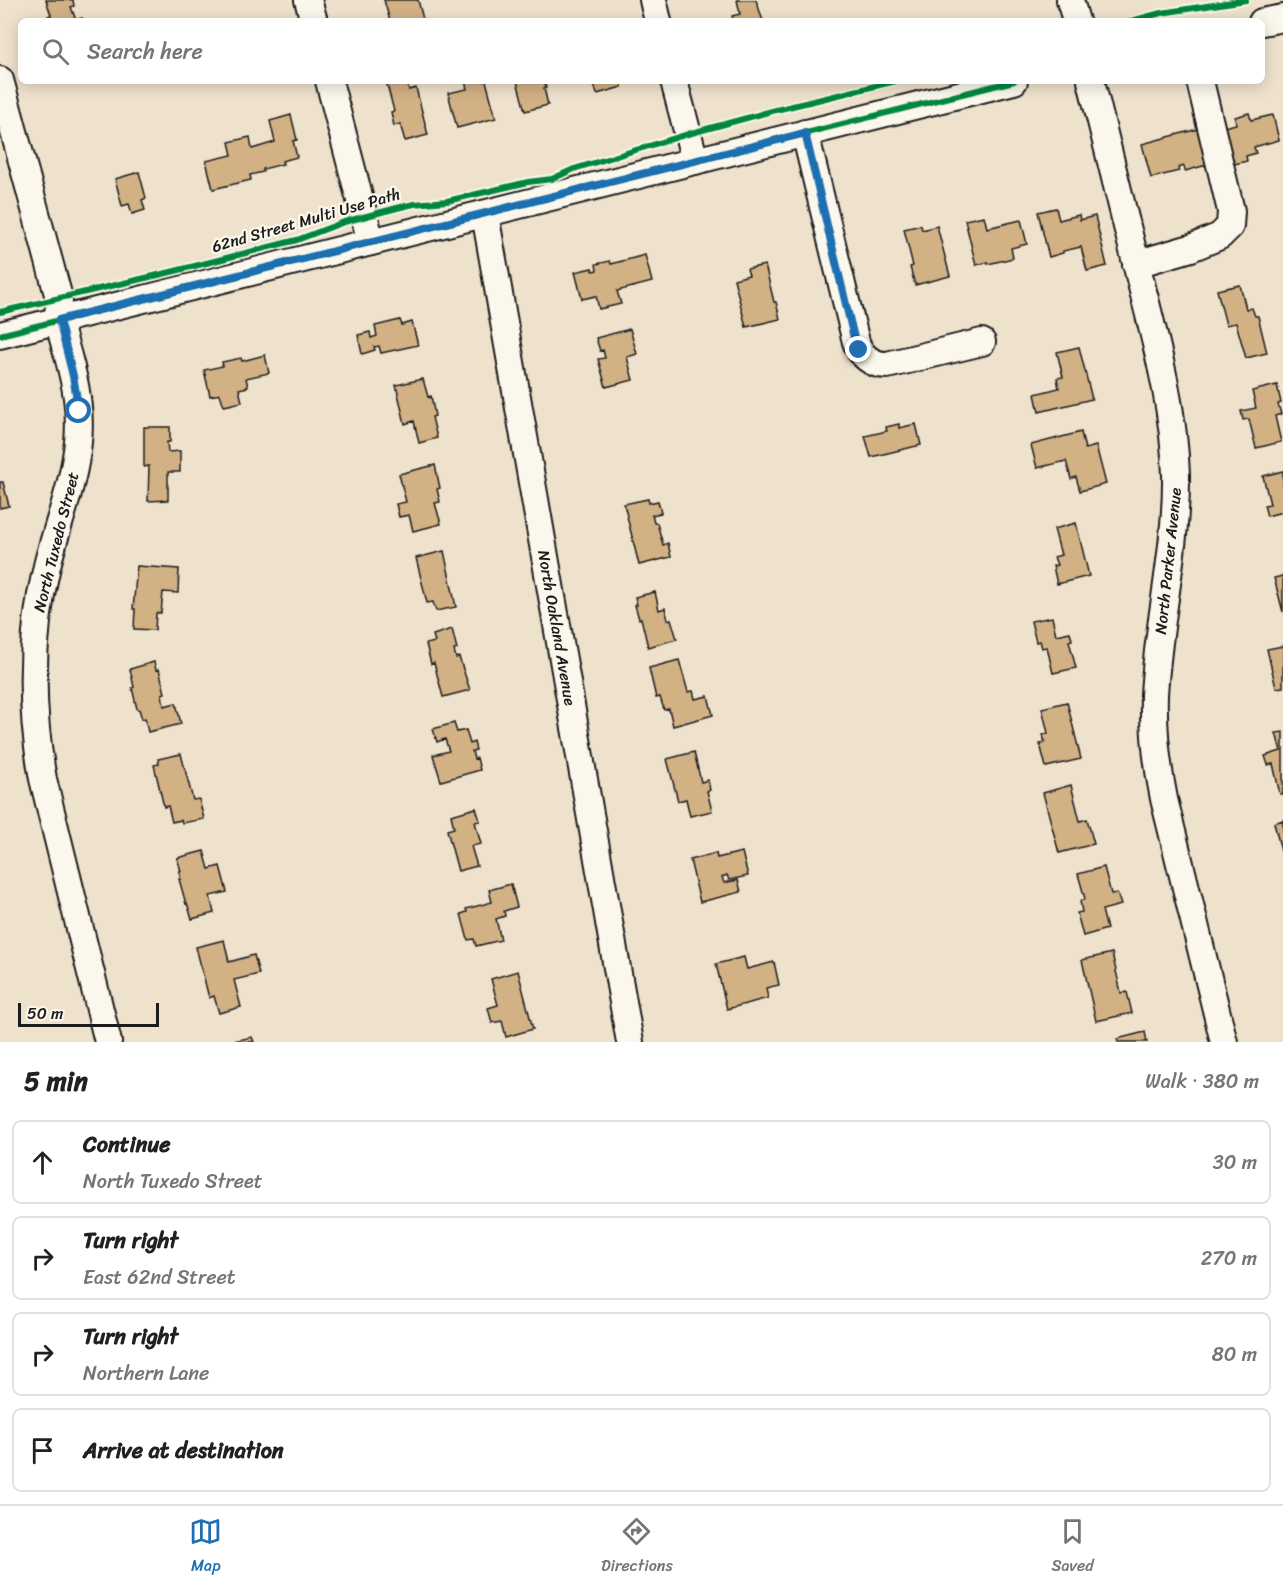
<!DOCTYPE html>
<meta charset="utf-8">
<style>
body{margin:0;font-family:Sriracha,sans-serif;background:#f6f6f6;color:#202124}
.scale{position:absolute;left:18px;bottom:15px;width:141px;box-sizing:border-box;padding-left:6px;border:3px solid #1c1c1c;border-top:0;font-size:16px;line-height:21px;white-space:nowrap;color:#1c1c1c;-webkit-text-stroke:4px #fbf7ec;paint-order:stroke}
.stop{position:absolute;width:18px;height:18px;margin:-14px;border:4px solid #1f6fb2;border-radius:50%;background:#fff}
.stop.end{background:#1f6fb2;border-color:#fff;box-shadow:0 2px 6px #0008}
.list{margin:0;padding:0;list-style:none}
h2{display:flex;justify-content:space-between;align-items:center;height:78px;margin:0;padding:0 24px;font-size:26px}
h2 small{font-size:20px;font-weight:400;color:#757577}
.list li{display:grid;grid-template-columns:39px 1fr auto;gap:18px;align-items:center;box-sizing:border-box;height:84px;margin:0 12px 12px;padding:0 12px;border:2px solid #e0e0e0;border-radius:9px}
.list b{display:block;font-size:22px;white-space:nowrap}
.list p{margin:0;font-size:20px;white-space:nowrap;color:#757577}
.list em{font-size:20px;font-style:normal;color:#757577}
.icon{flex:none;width:33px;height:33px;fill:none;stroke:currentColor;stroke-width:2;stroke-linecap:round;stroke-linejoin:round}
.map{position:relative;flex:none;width:1283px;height:1042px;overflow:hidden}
.search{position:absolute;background:#fff;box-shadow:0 3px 15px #0003;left:18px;right:18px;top:18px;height:66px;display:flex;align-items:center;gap:15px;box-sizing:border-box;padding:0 21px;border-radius:9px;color:#757577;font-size:22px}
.sheet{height:462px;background:#fff}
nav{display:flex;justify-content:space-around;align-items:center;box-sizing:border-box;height:84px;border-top:2px solid #e0e0e0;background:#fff;font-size:16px;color:#757577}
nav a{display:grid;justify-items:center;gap:3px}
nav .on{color:#1f6fb2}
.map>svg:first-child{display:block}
.building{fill:#d2b185;stroke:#1c1c1c;stroke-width:1.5}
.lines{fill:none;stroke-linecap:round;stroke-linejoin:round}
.minor-casing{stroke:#1c1c1c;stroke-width:30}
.minor{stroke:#fbf7ec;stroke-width:26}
.cycleway-casing{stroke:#fbf7ec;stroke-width:10}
.cycleway{stroke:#00873e;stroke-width:6}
.route{stroke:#1f6fb2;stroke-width:8}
.labels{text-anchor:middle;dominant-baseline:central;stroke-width:4.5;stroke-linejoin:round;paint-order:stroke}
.street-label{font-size:16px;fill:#1c1c1c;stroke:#fbf7ec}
</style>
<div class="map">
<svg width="1283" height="1042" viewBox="0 0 1283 1042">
<rect width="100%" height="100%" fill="#efe2cd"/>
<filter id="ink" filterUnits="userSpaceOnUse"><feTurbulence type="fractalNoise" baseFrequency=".0167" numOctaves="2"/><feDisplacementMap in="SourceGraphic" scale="12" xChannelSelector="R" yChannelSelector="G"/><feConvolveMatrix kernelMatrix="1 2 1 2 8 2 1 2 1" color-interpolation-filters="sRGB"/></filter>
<g filter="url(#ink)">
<path class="building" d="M46,0H73L74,6L71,7L76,20L82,18L83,21H49L48,16L51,15Z
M384,0H418L423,19L414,21H390Z
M737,0H756L763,21H734L732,16L740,14Z
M386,81H407L409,90L416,88L428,135L405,141L400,124L394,126L391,112L394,111Z
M465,81H486L496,118L457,128L448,93L467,89Z
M517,81H544L546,88H544L548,105L525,111Z
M593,81H621L622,87L597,94Z
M1249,113L1251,120L1273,115L1279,140L1254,147L1256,153L1246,156L1247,161L1226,166L1216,129L1236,124L1235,117Z
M291,115L297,140L293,141L297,157L282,161L283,164L263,169V172L250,175L251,180L213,189L206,161L232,155L229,142L250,137L252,149L275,142L270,121Z
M1198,129L1207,165L1185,171L1184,166L1178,168L1179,171L1151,178L1142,144Z
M139,172L146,198L142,200L145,210L132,214L129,204L122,206L115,179Z
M1056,208L1059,220L1079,215L1080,220L1095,216L1107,266L1087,271L1081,247L1063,251V253L1049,257L1038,212Z
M984,216L987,228L1021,220L1027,244L1011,248L1013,258L988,264V262L976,265L965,220Z
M921,225L922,230L937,226L950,276L915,285L910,267L913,266L904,229Z
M645,255L652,282L617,291L621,304L599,309L596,296L582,299L575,272L592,268L593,271L597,270L596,264L610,261L611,264Z
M765,265L774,302H776L780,319L746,327L734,279L749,275L747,269Z
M1240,285L1246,309L1252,308L1255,316H1258L1267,353L1246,358L1236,323L1226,325L1217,290Z
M400,320L402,325L412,322L418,345L381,353L379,346L374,347L375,350L362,354L358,335L370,332L371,338L377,336L375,326Z
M630,329L637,354L627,357L633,380L606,387L598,359L605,358L603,350L600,351L596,338Z
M1079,347L1092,399L1039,412L1035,394L1059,388L1057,378L1063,377L1057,352Z
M265,355L269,373L246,378L248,387L239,389L242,402L224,406L220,394L210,396L204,370L223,366L222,362L241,358L242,361Z
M423,379L428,397L431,396L435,416L432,417L437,438L419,443L414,421L405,424L396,385Z
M1277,385L1281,403L1278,404L1281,414L1275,416L1281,442L1256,448L1249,419L1243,420L1241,411L1256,408L1252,391Z
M899,424V428L916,424L921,445L871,457L865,436L887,431L886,427Z
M144,427H170V442H167L168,452L180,451V472H168V500L148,501L149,466L144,467Z
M1081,432L1085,449L1096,446L1106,484L1080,491L1076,477L1071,479L1066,461L1037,468L1031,445Z
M435,465L440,488L437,489L440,502L435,503L441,524L413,531L409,515L399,517L396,504L406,502L399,474Z
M1283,471V515L1282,512L1267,516L1264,505L1270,504L1263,476Z
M0,482H3L9,506L0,508Z
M648,499L649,503L658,501L661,513L652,515L654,523H657L663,545L668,543L671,557L639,565L624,504Z
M1076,523L1089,576L1057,584L1053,566L1057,565L1054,557L1061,555L1054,529Z
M444,551L456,607L436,611L433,602L427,603L416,558Z
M137,566L179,569L178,593L163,592L161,613H156L155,630L134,629L135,609H133Z
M1283,576V612L1274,578Z
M655,592L659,610L665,608L668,620L671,619L677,639L648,647L641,618L639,619L635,605H637L635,597Z
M1052,617L1056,635L1070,632L1072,640L1069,641L1076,668L1053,673L1047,647L1042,648L1040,641L1036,642L1031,621Z
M452,629L457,649L454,650L456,658L459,657L470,690L443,697L434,663L431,664L426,644L435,642L433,635Z
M1283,646V687L1276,688L1267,649Z
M679,660L688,692L693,691L695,699L708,696L713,715L673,726L669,709L664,710L660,697L656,698L649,668Z
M154,662L156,670L159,669L165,693L162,694L164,706L176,703L181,724L148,732L145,718L142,719L139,709H137L132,688L134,687L130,669Z
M1067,702L1081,759L1046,767L1040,744L1045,743L1043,735L1048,733L1042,708Z
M454,723L457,732L466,730L470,744L474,742L476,750L472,751L474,759L477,758L480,770L441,781L433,755L449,751L445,739L437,742L433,729Z
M1283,732V794H1280L1273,764L1268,765L1265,756L1281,751L1276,733Z
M694,752L701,782L708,780L710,790L707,791L712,811L690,816L686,799L678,801L667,759Z
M181,754L193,800L199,799L204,819L182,823L181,820L172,822L168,806L164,807L154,765L159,764L158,759Z
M1071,785L1080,821L1087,819L1094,844L1059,853L1043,793Z
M476,808L480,821L475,822L481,844L471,846L477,866L458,871L447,830L454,828L451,815Z
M1283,820V859L1274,823Z
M204,851L209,869L220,866L227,892L210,896L214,913L192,919L187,903L186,904L179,879H181L179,871H181L177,858Z
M742,852L748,876L729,880L727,875L722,877L724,883L738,880L741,892L700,902L690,860L716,853L717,858Z
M1104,867L1111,894L1117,893L1121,905L1102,910L1107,929L1083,936L1077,913L1082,912L1080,901L1085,899L1078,874Z
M511,884L517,907L504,911L505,916L496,919L501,940L476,946L474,939L468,940L461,914L467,912L466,909L492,902L489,890Z
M224,940L229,962L254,955L259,974L234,980L241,1007L219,1013L214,996L209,998L196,947Z
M1112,953L1121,993L1127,992L1132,1013L1096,1021L1082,960Z
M744,957L747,969L774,962L779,985L766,988L768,998L727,1009L716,964Z
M518,971L533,1029L506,1037L502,1021L492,1023L488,1008L498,1005L491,979Z
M1145,1032L1147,1042H1118L1117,1039Z
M252,1037L254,1042H229Z"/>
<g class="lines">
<defs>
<g id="minor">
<path d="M308,0L314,21"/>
<path d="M653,0L658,21"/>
<path d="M1070,0L1076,21"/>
<path d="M1262,22L1283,18"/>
<path d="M0,80L59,298C59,305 58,313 59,321C61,333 65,345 68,356C76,385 81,412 78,442C74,484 57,525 47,566C30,636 30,708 43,779L108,1042"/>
<path d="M329,81L371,242"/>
<path d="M674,81L695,161"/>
<path d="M1091,81C1108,148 1124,216 1141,283C1157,347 1174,409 1176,475C1177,549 1158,621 1154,695C1153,730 1157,765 1164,799L1224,1042"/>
<path d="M805,133L856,342C861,356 872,365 887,365L982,342"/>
<path id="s1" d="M485,214L630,1042"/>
<path d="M1136,264L1191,248L1220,236L1230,226L1231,211L1200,81"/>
<path d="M0,335L1014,81"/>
</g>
</defs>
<use href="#minor" class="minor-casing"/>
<use href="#minor" class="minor"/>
<defs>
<path id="cycleway" d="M1131,21L1161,13L1246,0
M0,312L171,272L297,240L344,222L397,208L414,204L447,201L528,182L552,179L574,169L688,134L772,111L896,81
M0,335L1014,81"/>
</defs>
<use href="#cycleway" class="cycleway-casing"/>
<use href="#cycleway" class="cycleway"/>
</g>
</g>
<g class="lines" filter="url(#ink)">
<path class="route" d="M79,411L73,376L59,320L805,133L855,342L859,350"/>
</g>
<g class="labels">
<g class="street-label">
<text transform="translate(306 220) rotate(-16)">62nd Street Multi Use Path</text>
<text transform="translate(56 542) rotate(-76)">North Tuxedo Street</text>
<text transform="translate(1168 561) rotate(-84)">North Parker Avenue</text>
<text stroke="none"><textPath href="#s1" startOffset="420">North Oakland Avenue</textPath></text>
</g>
</g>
</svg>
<div class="scale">50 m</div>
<div class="stop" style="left:79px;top:411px"></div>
<div class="stop end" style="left:859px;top:350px"></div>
<div class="search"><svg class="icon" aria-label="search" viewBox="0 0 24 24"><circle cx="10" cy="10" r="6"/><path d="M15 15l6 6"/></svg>Search here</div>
</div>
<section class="sheet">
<h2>5 min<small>Walk · 380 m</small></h2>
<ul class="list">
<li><svg class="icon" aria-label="ahead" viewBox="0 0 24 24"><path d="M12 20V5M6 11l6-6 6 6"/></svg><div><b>Continue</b><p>North Tuxedo Street</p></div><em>30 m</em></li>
<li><svg class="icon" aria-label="right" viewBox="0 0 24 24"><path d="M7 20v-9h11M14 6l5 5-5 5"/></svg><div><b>Turn right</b><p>East 62nd Street</p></div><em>270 m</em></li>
<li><svg class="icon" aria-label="right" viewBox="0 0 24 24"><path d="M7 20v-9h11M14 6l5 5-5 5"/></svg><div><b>Turn right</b><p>Northern Lane</p></div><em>80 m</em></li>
<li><svg class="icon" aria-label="arrive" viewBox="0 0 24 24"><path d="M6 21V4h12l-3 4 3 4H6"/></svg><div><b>Arrive at destination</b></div></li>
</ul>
</section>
<nav>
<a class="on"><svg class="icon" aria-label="map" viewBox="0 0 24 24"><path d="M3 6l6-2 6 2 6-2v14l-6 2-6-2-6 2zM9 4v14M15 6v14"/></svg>Map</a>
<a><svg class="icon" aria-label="directions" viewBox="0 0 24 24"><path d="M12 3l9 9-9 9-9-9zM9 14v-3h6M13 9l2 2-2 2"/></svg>Directions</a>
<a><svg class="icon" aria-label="saved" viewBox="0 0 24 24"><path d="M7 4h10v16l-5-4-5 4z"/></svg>Saved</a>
</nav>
